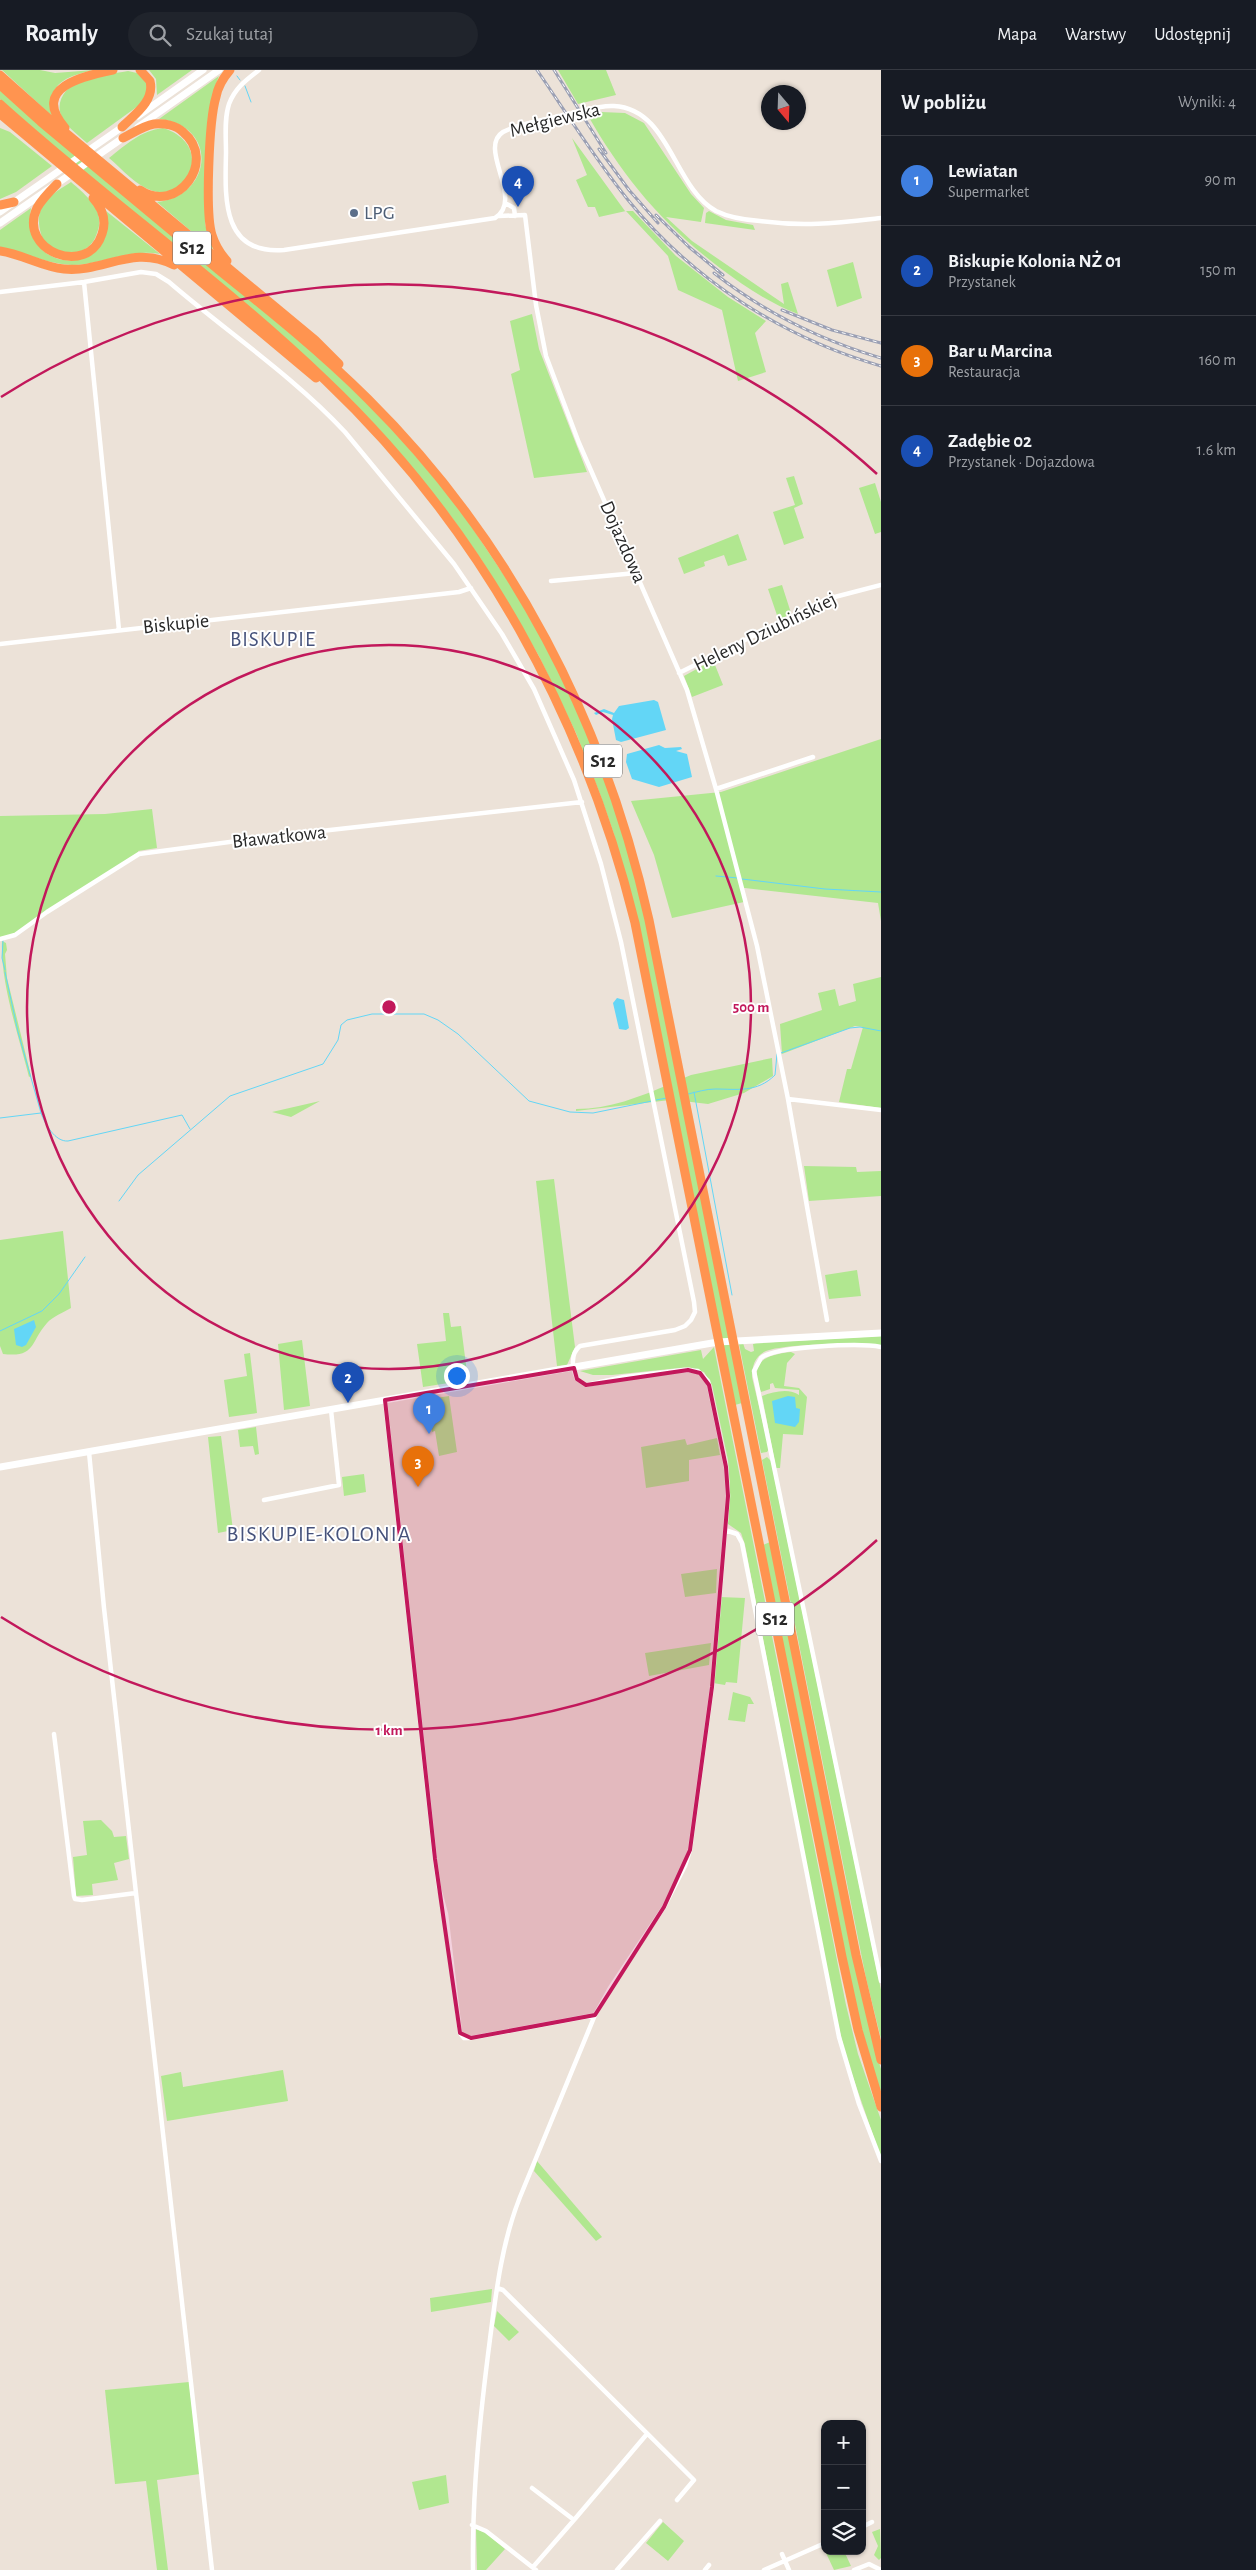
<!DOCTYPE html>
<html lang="pl">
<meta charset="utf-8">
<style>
body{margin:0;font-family:"Alegreya Sans",sans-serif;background:#20242c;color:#f1f3f6}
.controls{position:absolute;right:15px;bottom:15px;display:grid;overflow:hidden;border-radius:10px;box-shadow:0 1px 4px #0004}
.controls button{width:45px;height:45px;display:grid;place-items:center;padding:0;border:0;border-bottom:1px solid #363941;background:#171b24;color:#f1f3f6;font:25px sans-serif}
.compass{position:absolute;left:761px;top:15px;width:45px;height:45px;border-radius:50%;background:#171b24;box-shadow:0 1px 4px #0004;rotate:161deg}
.you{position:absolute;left:456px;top:1305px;width:18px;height:18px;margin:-12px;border:4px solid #fff;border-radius:50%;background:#1a73e8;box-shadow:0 0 0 8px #1a73e833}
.badge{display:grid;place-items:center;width:32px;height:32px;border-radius:50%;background:#3261ff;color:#fff;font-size:16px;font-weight:700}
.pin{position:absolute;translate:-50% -41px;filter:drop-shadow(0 1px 2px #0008)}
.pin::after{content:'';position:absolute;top:26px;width:18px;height:15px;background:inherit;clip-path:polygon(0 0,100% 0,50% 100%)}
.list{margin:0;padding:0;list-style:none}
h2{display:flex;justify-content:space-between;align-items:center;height:65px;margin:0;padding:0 20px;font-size:21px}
h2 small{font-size:16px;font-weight:400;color:#9ea1a6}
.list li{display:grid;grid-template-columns:32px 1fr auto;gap:15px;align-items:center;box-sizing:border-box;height:90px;padding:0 20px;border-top:1px solid #363941}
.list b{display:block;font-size:19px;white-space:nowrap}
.list p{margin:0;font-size:16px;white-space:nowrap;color:#9ea1a6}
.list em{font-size:16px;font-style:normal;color:#9ea1a6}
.icon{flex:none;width:28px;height:28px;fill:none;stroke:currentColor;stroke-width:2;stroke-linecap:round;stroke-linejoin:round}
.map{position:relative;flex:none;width:881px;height:2500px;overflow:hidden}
header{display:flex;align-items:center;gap:30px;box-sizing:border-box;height:70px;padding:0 25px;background:#171b24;border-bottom:1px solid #363941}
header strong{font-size:24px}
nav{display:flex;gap:28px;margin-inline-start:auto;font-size:18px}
.search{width:350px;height:45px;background:#20242c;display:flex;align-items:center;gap:12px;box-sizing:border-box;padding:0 18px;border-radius:28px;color:#9ea1a6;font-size:19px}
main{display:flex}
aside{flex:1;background:#171b24}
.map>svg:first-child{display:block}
.green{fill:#b1e790}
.water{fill:#63d6f6}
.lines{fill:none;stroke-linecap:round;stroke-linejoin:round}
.stream{stroke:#63d6f6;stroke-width:1}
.street{stroke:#fff;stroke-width:4.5}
.secondary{stroke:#fff;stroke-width:7}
.highway{stroke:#ff9450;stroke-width:9}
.rail-casing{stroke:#9ba0b4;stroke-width:3}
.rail{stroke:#fff;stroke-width:1;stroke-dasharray:4;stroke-linecap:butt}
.marked{fill:#c2185b;fill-opacity:0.2;stroke:#c2185b;stroke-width:4;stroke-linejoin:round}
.ring{fill:none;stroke:#c2185b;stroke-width:2.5}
.service-dot{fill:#5c6f8a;stroke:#fff;stroke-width:2}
.labels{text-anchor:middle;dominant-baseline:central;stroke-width:4;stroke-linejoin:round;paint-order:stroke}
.shield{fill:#fff;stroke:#686868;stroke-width:1}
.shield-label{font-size:19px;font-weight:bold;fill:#282828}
.street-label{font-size:20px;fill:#282828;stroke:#fff}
.service-label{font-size:20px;fill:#4e5e75;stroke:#fff;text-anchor:start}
.neighbourhood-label{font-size:21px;letter-spacing:1px;fill:#46527b;stroke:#fff}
.quarter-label{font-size:22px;letter-spacing:1px;fill:#46527b;stroke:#fff}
.centre{fill:#c2185b;stroke:#fff;stroke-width:2.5}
.ring-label{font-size:15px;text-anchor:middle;font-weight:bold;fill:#c2185b;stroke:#fff;stroke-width:4;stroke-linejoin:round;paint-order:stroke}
</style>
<header>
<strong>Roamly</strong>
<div class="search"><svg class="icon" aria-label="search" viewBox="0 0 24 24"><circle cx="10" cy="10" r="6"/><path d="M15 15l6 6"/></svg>Szukaj tutaj</div>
<nav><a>Mapa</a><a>Warstwy</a><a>Udostępnij</a></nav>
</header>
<main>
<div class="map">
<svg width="881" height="2500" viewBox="0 0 881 2500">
<rect width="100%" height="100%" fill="#ece2d8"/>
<path class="green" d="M2,0H40L55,3L94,0C67,6 46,13 52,46Z
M149,0H192L157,25L156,9Z
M558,0H606L616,25L578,34Z
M128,1L137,3L147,13V26L138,36L87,73C80,67 73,61 67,55C51,37 63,17 82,10C96,4 114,4 128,1Z
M219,6C202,47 207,98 205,142V154L213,180L157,132C214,125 218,55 159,49Z
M0,19L313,282L386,351L457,435L530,544L587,660L623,762L649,862L679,1010L691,1005L772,988L773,1006L744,1023L708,1034L683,1031L742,1333L735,1335L670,1030L576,1041V1039C610,1039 639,1027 670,1014L614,764L600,724L576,663L539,586L481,489L450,445L379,359L19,47L0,29Z
M601,42L625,43L644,53L691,124L704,138L701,152L666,147L692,171L784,234L781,214L788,212L798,244C769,233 744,216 720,198C661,153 623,107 587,44Z
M0,58L10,62L52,96L16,122L0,129Z
M163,58C214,74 190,131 153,121C136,116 122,99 109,88C127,74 140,61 163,58Z
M572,68L625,141H633L676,186L728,227L766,251L755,263L766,302L738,311L722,240L678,220L668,186L626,141L599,147L595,137H588L576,110L587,105Z
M71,112C87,126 106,141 97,163C93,175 87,179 75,184C68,182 59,182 52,179C47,177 42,169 41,164C33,136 49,126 71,112Z
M31,138C21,210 120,205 106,141L160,184C129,178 102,195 72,195C47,194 24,182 0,177V160Z
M709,141L726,150L753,155L755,160L705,153L706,143Z
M853,192L862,228L837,237L827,200Z
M532,244L539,279L587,402L534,408L511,304L520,300L510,251Z
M794,406L803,434L794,438L804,468L784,475L773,442L795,435L786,408Z
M875,413L881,432V462L875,464L859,418Z
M738,464L747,490L728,496L724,485L704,492L705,496L684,504L678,488Z
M782,515L791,543L779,551L768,519Z
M713,590L723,615L692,627L684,606Z
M881,669V851L878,833L745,818H741L744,832L672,848L654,785L631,731L721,722Z
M152,739L157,778L138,781L139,784L21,861L0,869V746L105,744Z
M2,871L6,873L7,880L5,884L7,908L31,1006L29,1007C19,967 0,912 2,871Z
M881,907V1038L839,1032L847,999H851L863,957L855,956L782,984L780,954L822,940L818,923L835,919L839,936L856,931L853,914Z
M320,1031L291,1047L272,1042Z
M804,1096L856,1097L857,1102L881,1101V1126L809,1131Z
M554,1109L575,1277L567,1295L557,1296L536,1111Z
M63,1161L71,1238C64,1242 52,1247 47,1253C30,1272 36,1288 3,1284L0,1276V1170Z
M857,1200L861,1226L829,1229L825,1205Z
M443,1243H449L451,1257L461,1256L468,1310L423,1317L417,1274L446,1271Z
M881,1266V1275C862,1272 781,1274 766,1281C755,1286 752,1296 752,1307L769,1379L767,1382L761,1383L739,1274L743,1273L745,1279L751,1282L754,1281L753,1274L756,1273Z
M302,1270L310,1336L284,1340L278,1274Z
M714,1277L846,1935L858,1984L881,2050V2088L846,1987L833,1933L745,1475L741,1463L728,1454L730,1417L728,1390L712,1315L704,1302L689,1297L612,1305H593L580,1301L701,1280L703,1289Z
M791,1282L795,1284L787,1293L784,1316L799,1318L807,1327L803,1365L783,1364L780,1398H776L762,1326C774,1321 790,1318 799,1325V1320L775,1318L773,1313L770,1314V1319L761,1322C749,1292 764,1285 791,1282Z
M250,1283L257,1343L229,1347L224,1310L247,1306L244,1284Z
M449,1326L457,1382L439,1386L435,1361L432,1362L429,1329Z
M256,1357L259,1384L255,1385L253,1376L240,1377L238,1360Z
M221,1366L233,1460L218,1463L208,1367Z
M717,1368L720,1385L689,1390V1411L646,1418L641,1377L685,1369L687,1375Z
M767,1387L771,1391L881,1920V1969L866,1908L762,1390Z
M364,1404L366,1422L344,1426L342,1407Z
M770,1472L874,1977L881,1999V2025L855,1935L763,1475Z
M717,1499L716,1523L685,1527L681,1504Z
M720,1527L745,1528L737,1613L726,1612L725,1615L713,1613Z
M711,1573L709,1595L649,1606L645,1583Z
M733,1622L750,1627L754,1634H748L745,1652L728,1650Z
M101,1750L112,1761L114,1767L126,1766L129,1789L114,1793L118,1810L92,1814L93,1825L76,1826L73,1787L87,1785L83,1751Z
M283,2000L288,2031L167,2051L161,2006L181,2002L183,2017Z
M537,2091L602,2167L596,2171L534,2101Z
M492,2219L491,2232L431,2242L430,2228Z
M497,2241L519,2262L509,2271L494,2256Z
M189,2312L200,2404L157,2410L168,2500H157L146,2411L115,2414L105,2320Z
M446,2405L449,2433L419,2440L412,2412Z
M663,2452L684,2471L668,2491L646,2473Z
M476,2459L486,2463L505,2479L486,2500H477Z
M880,2459L881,2488L879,2490L874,2485L878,2476L872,2462Z
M829,2481H844L851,2496L834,2500L826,2483Z"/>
<path class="water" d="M654,630L658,632L666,660L621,672L616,670L612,649L613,645L603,642L596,645L594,643L604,639L614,643L619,636Z
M659,675L665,678L681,677L682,679L676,681L687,684L692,707L659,717L632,709L626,692L627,684Z
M617,928L624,930L629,958L626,960L619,959L613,933Z
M34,1250L36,1257L26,1275L22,1277L16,1275L14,1259Z
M788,1326L795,1327L796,1338L800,1339L799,1352L795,1357L775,1353L772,1331Z"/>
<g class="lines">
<path class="stream" d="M237,6L240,10
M245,16L251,32
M716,806L738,808
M742,809L825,819L881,822
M3,871L2,888L5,900
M5,902L18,962L41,1043C45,1054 55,1072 68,1071L182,1045L190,1059
M781,983L850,958L860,957L881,961
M694,1022L732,1225
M688,1024C697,1022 706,1019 715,1019C737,1019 757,1023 775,1005L777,984
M656,1030L667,1028
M0,1048L41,1043
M119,1131L138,1105L230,1026L323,994L338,970L341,955L347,950L372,944H424L438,950L458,964L529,1031L570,1042L593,1043L652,1031
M0,1261L42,1241L59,1224L85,1187"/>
<path class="street" d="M259,0C246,10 235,18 229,34C224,49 226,67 226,83C225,127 221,185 284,180L495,148C525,130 477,78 503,62C516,54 553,48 569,44C584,41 599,35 614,36C670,39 673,117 716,141C730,148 746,150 760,151C805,157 836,153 881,148
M505,133L514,138L515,146
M499,146L525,145L536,235L546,286L579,373L687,620L716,719L757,876L788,1029L827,1250
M84,212L119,560
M0,222L84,212L141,202L156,204L169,212C227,262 293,306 345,362L454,494L502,564L534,619L574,710L601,794L621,872L694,1232L695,1242L691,1250L685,1256L675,1260L580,1276C570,1284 572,1298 577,1309L586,1315L624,1307L684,1300L698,1301L708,1311L726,1397L728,1426L712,1617L690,1780L685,1796L664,1837L610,1918L595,1945L520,2127C502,2172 496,2222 490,2269C480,2346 472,2422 473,2500
M551,511L636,503
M0,574L459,522L471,518
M679,603L827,529L881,515
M716,719L813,687
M0,869L15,865L47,842L139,784L267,767L582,732
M788,1029L881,1040
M881,1277C861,1273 775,1276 761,1288L754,1301L881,1911
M385,1330L435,1789L439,1818L446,1844L460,1963L464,1968H471L595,1945
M89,1382L104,1538L212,2500
M264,1430L339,1415L331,1340
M725,1460L737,1464L742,1473L839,1967L859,2034L881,2091
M54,1664L74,1826L75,1829L82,1830L136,1823
M497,2218L503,2220L694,2410L677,2430
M532,2418L574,2450L533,2497
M574,2450L647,2364
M472,2455L486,2461L536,2500
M862,2457L872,2452
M782,2484L789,2500
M617,2500L660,2451
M705,2500L709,2495
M764,2500L825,2473
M854,2500L869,2494L881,2500"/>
<path class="secondary" d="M138,46L203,0
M138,57L219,0
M0,142L125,55
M0,153L127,65
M0,1397L718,1272L881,1263"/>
<path class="highway" d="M0,5L55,54L315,270L339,294
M0,15L41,52C101,102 160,151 220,201C271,242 322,283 368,329C512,472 605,653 649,850L856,1885L881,1990
M0,34C105,129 222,211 325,310C480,457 584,646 635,853L842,1887L858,1960L881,2037
M0,44L316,308
M122,57C134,45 155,31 150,11L140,0
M65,58C30,17 84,6 113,0
M123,68C133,63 143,56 154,54C164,53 176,55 183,62C218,91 177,145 140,120
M57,114C50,121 42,129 37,138C17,181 88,208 102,164C107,150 102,138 93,128
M0,135L14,132
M0,181C22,184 42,197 64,199C104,203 132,174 174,195
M227,191C220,183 215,175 212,165C205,143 209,50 216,27C218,16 223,8 230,0"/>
<defs>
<path id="rail" d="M537,0C567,44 595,89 628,130C693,210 783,268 881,296
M554,0L606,83
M599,79L629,120L658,153
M656,145L689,177L723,205
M714,203C764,242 820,270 881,288
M782,240L832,260L881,273"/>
</defs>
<use href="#rail" class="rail-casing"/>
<use href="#rail" class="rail"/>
</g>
<path class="marked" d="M574,1298L577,1309L586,1315L688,1300L700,1303L709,1315L726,1397L728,1426L712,1617L690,1780L664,1837L595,1945L471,1968L460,1963L435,1789L385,1330Z"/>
<g class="ring">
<circle cx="389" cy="937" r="362"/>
<path d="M877 1470A723 723 0 0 1 1 1547M1 327A723 723 0 0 1 877 404"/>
</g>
<circle class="service-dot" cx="354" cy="143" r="5"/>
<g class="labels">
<g class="shield">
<rect x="173" y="161.5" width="38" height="33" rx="4"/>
<rect x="584" y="674.5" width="38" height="33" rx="4"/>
<rect x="756" y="1532.5" width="38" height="33" rx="4"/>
</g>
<g class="shield-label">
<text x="192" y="178">S12</text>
<text x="603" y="691">S12</text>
<text x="775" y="1549">S12</text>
</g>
<g class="street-label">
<text transform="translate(555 50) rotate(-14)">Mełgiewska</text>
<text transform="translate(623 472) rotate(66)">Dojazdowa</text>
<text transform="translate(176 554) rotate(-6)">Biskupie</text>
<text transform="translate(765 562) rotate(-26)">Heleny Dziubińskiej</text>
<text transform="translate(279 767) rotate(-6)">Bławatkowa</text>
</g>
<g class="service-label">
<text x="364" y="143">LPG</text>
</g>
<g class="neighbourhood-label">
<text x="273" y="569">BISKUPIE</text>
</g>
<g class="quarter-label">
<text x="319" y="1464">BISKUPIE-KOLONIA</text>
</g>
</g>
<circle cx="389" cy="937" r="8" class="centre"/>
<g class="ring-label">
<text x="751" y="942">500 m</text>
<text x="389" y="1665">1 km</text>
</g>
</svg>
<div class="controls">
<button>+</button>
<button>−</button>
<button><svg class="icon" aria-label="layers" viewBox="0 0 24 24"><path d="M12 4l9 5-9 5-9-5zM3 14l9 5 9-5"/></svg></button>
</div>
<svg class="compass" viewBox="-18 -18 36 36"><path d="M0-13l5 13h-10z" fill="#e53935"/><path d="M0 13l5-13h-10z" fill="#9ea1a6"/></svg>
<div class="you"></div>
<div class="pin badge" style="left:429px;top:1364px;background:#3f7fe0">1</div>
<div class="pin badge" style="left:348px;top:1333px;background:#1a4fb4">2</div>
<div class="pin badge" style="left:418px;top:1417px;background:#e8710a">3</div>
<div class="pin badge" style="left:518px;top:137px;background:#1a4fb4">4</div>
</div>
<aside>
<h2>W pobliżu<small>Wyniki: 4</small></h2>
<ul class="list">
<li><span class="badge" style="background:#3f7fe0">1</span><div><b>Lewiatan</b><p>Supermarket</p></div><em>90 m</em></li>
<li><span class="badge" style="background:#1a4fb4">2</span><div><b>Biskupie Kolonia NŻ 01</b><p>Przystanek</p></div><em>150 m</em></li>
<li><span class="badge" style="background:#e8710a">3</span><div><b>Bar u Marcina</b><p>Restauracja</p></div><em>160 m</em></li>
<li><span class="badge" style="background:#1a4fb4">4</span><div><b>Zadębie 02</b><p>Przystanek · Dojazdowa</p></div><em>1.6 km</em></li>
</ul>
</aside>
</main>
